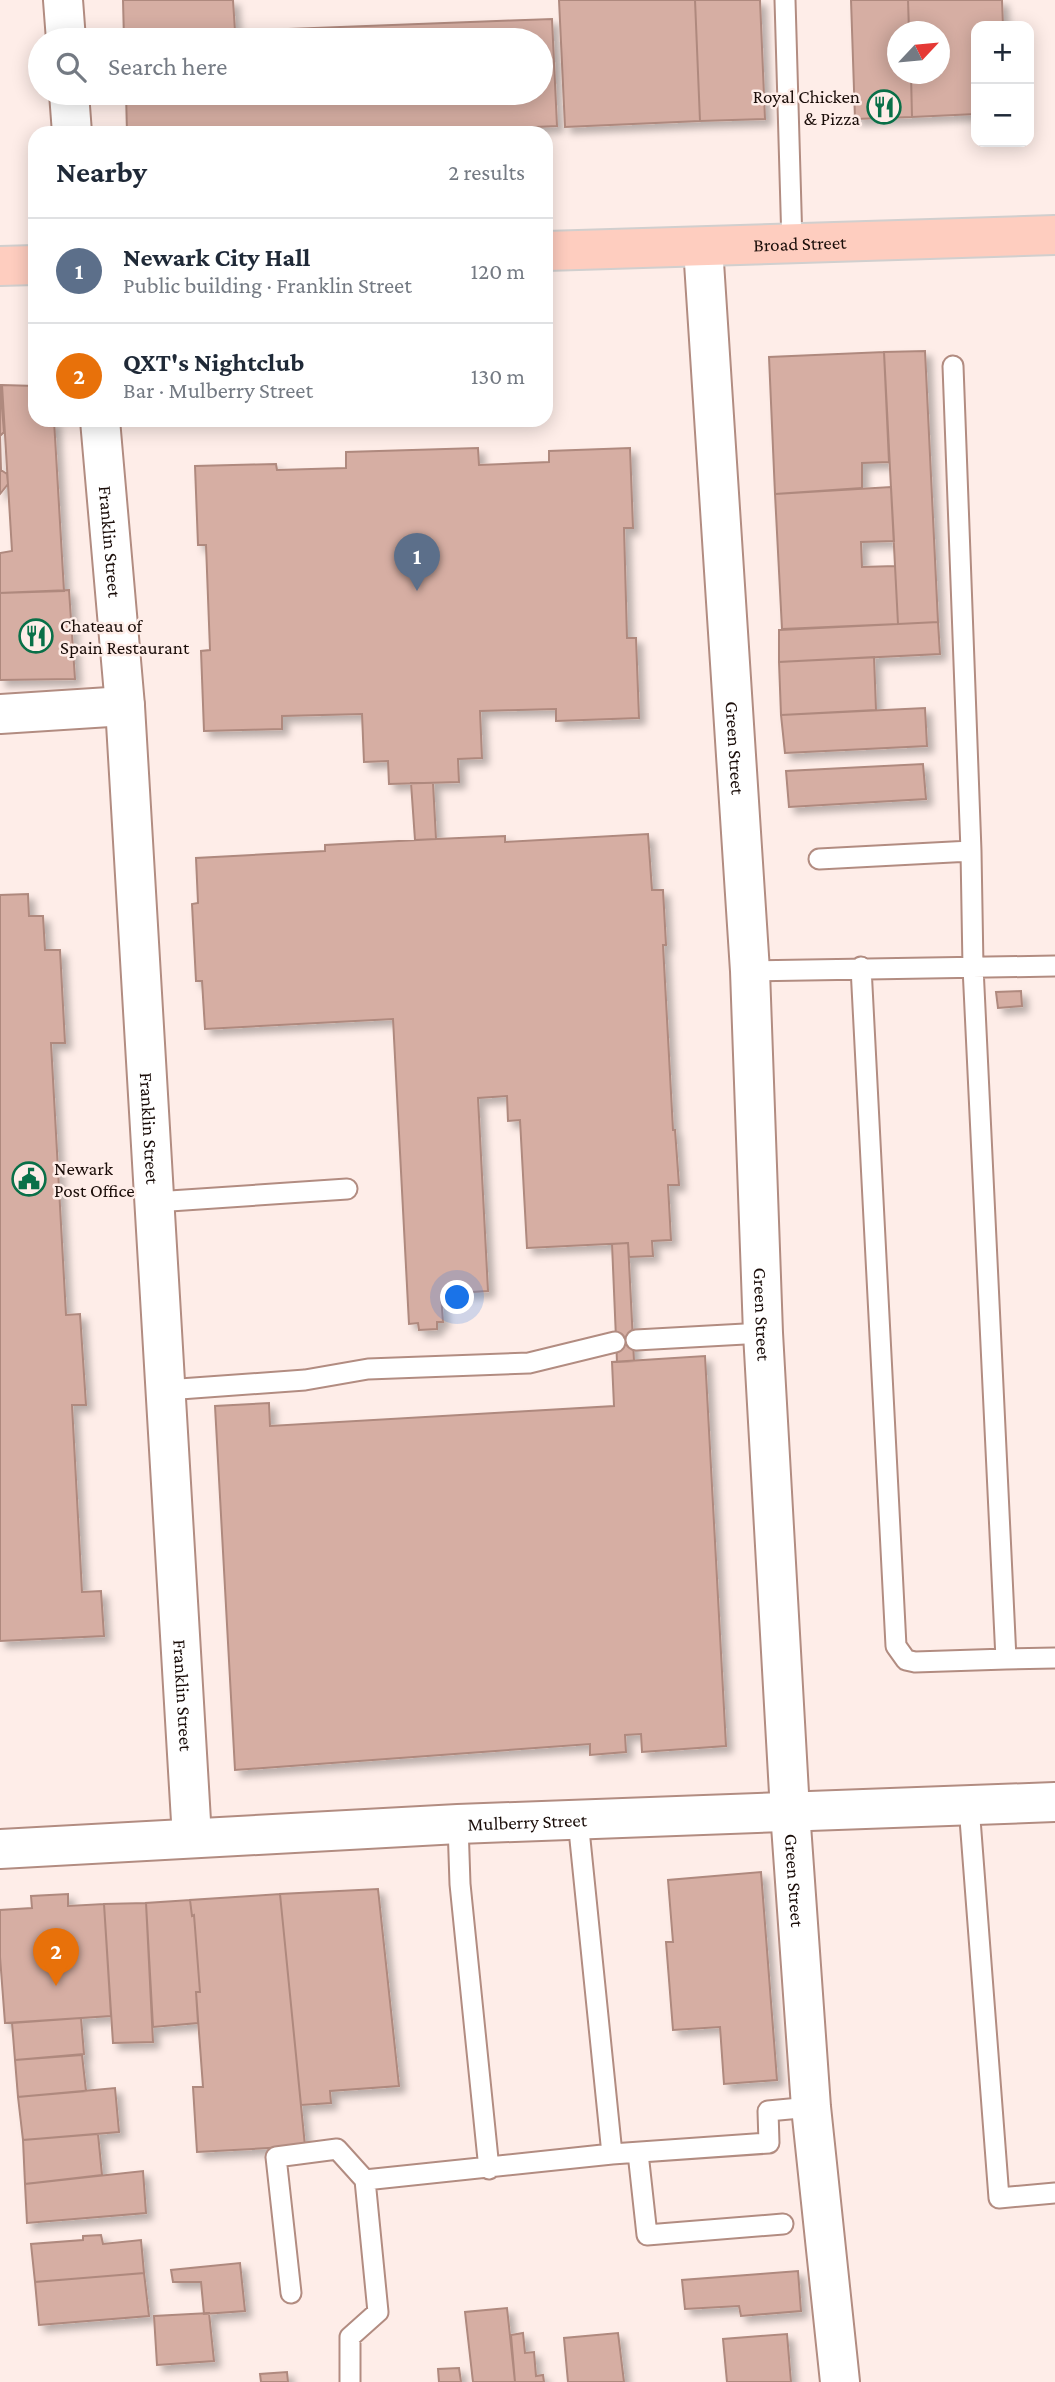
<!DOCTYPE html>
<meta charset="utf-8">
<style>
body{margin:0;font-family:"Crimson Pro",serif;background:#f2f2f3;color:#1f2937}
.controls{position:absolute;right:21px;top:21px;display:grid;overflow:hidden;border-radius:14px;box-shadow:0 4px 18px #0003}
.controls button{width:63px;height:63px;display:grid;place-items:center;padding:0;border:0;border-bottom:2px solid #e0e1e3;background:#fff;color:#1f2937;font:35px sans-serif}
.compass{position:absolute;left:887px;top:21px;width:63px;height:63px;border-radius:50%;background:#fff;box-shadow:0 4px 18px #0003;rotate:64deg}
.you{position:absolute;left:458px;top:1298px;width:24px;height:24px;margin:-18px;border:5px solid #fff;border-radius:50%;background:#1a73e8;box-shadow:0 0 0 10px #1a73e833}
.badge{display:grid;place-items:center;width:46px;height:46px;border-radius:50%;background:#2563eb;color:#fff;font-size:23px;font-weight:700}
.pin{position:absolute;translate:-50% -58px;filter:drop-shadow(0 2px 4px #0008)}
.pin::after{content:'';position:absolute;top:37px;width:24px;height:21px;background:inherit;clip-path:polygon(0 0,100% 0,50% 100%)}
.list{margin:0;padding:0;list-style:none}
h2{display:flex;justify-content:space-between;align-items:center;height:91px;margin:0;padding:0 28px;font-size:30px}
h2 small{font-size:23px;font-weight:400;color:#747a83}
.list li{display:grid;grid-template-columns:46px 1fr auto;gap:21px;align-items:center;box-sizing:border-box;height:105px;padding:0 28px;border-top:2px solid #e0e1e3}
.list b{display:block;font-size:26px;white-space:nowrap}
.list p{margin:0;font-size:23px;white-space:nowrap;color:#747a83}
.list em{font-size:23px;font-style:normal;color:#747a83}
.icon{flex:none;width:38px;height:38px;fill:none;stroke:currentColor;stroke-width:2;stroke-linecap:round;stroke-linejoin:round}
.map{position:relative;flex:none;width:1055px;height:2382px;overflow:hidden}
.search{position:absolute;background:#fff;box-shadow:0 4px 18px #0003;left:28px;top:28px;width:525px;height:77px;display:flex;align-items:center;gap:18px;box-sizing:border-box;padding:0 24px;border-radius:38px;color:#747a83;font-size:26px}
.panel{position:absolute;background:#fff;box-shadow:0 4px 18px #0003;left:28px;top:126px;width:525px;height:301px;border-radius:21px}
.map>svg:first-child{display:block}
.building{fill:#d6aea3;stroke:#af897e;stroke-width:2;filter:url(#shadow)}
.lines{fill:none;stroke-linecap:round;stroke-linejoin:round}
.service-casing{stroke:#b28c81;stroke-width:23}
.minor-casing{stroke:#b28c81;stroke-width:42}
.tertiary-casing{stroke:#b28c81;stroke-width:42}
.primary-casing{stroke:#d1cfce;stroke-width:42}
.service{stroke:#fff;stroke-width:19}
.minor{stroke:#fff;stroke-width:38}
.tertiary{stroke:#fff;stroke-width:38}
.primary{stroke:#fecdbf;stroke-width:38}
.labels{text-anchor:middle;dominant-baseline:central;stroke-width:5;stroke-linejoin:round;paint-order:stroke}
.poi-label{font-size:19px;fill:#1a0d09;stroke:#feede8;text-anchor:start}
.street-label{font-size:19px;fill:#1a0d09;stroke:#feede8}
</style>
<div class="map">
<svg width="1055" height="2382" viewBox="0 0 1055 2382">
<defs>
<filter id="shadow"><feDropShadow dx="6" dy="6" stdDeviation="3.5" flood-color="#0004"/></filter>
</defs>
<rect width="100%" height="100%" fill="#feede8"/>
<path class="building" d="M123,0H233L235,31L552,19L557,126L402,133H127L126,93H541V40H124Z
M559,0H695L700,121L565,127Z
M695,0H760L765,119L700,121Z
M851,0H908L909,32H898V74H911L912,117L855,119Z
M908,0H1002L1003,26H976V114L912,117L911,74H940V32H909Z
M925,351L938,622L898,624L884,352Z
M884,352L889,462L862,463V488L775,494L769,357Z
M0,384L4,432L0,436L1,470L7,474L8,484L0,494Z
M2,385L35,386V420H54L64,591L0,593V553L12,551Z
M478,448L479,465L549,462V451L630,448L633,528H624L627,638H636L639,718L556,721V709L480,711L482,758L458,759L459,782L389,784L388,761L364,762L362,714L282,716V729L204,731L201,651L210,650L206,545H198L195,466L276,464L277,470L346,468V452Z
M891,487L894,541L861,542L862,567L895,566L898,624L782,629L775,494Z
M69,590L75,679L0,680V593Z
M938,622L940,654L779,662V630Z
M874,657L876,710L781,715L779,662Z
M925,708L927,746L785,753L781,715Z
M923,764L926,799L789,807L786,771Z
M411,783H433L436,839L415,840Z
M648,834L652,890H663L666,945H663L673,1130H675L679,1185H668L671,1240L652,1241L653,1256L629,1257L628,1243L527,1248L520,1120L508,1121L507,1096L478,1098L488,1291L441,1294L443,1322H437V1329L419,1330L418,1323L409,1324L393,1019L205,1029L202,981H196L192,904L198,903L196,858L325,851V845L436,839L505,836V842Z
M28,894L29,916H43L45,950H60L65,1043H51L66,1315L80,1314L86,1405H72L82,1592L101,1591L104,1636L0,1641V895Z
M1021,991L1022,1006L998,1008L996,992Z
M628,1243L634,1361L617,1362L612,1244Z
M705,1356L726,1746L642,1752L641,1734L625,1735L626,1752L590,1755V1744L235,1770L215,1406L269,1403L270,1426L614,1406L612,1362Z
M761,1872L777,2080L724,2084L720,2027L673,2030L666,1942H673L668,1880Z
M378,1889L399,2086L330,2091L331,2103L301,2105L280,1894Z
M68,1894V1906L104,1904L111,2016L5,2023L0,1957V1910L32,1908L31,1896Z
M280,1894L305,2146L197,2152L193,2087H203L196,1992H200L194,1915L192,1916L190,1900Z
M190,1900L192,1916L194,1915L200,1992H196L198,2023L153,2027L146,1903Z
M146,1903L153,2042L113,2043L104,1904Z
M81,2018L84,2054L15,2060L12,2023Z
M82,2055L86,2091L18,2097L15,2060Z
M115,2088L119,2132L23,2140L18,2097Z
M98,2134L102,2175L25,2184L23,2140Z
M143,2171L146,2213L27,2223L25,2184Z
M101,2235L103,2244L141,2240L144,2273L35,2282L31,2244L83,2240V2236Z
M240,2263L245,2311L204,2314L201,2282H173L171,2270Z
M798,2271L801,2311L741,2316L739,2306L685,2309L682,2280Z
M144,2273L149,2316L39,2325L35,2282Z
M507,2308L515,2382H473L465,2312Z
M209,2313L214,2361L157,2365L154,2316Z
M523,2333L525,2353L534,2352L536,2376L543,2375L544,2382H515L511,2335Z
M618,2333L624,2382H568L564,2338Z
M787,2334L791,2382H727L723,2339Z
M459,2368L461,2382H439L438,2369Z
M287,2372L288,2382H261L260,2374Z"/>
<g class="lines">
<defs>
<path id="service" d="M785,0L792,244
M953,366L971,851L973,967L1006,1659L1055,1658
M819,859L971,851
M861,967L896,1646L906,1660L915,1662L1006,1659
M750,971L1055,966
M155,1202L347,1189
M636,1340L763,1333
M166,1390L305,1380L368,1369L529,1363L615,1342
M969,1806L999,2198L1055,2193
M458,1824L460,1884L489,2169
M638,2153L647,2235L783,2224
M612,2154L769,2143L768,2111L811,2107
M291,2293L276,2157L337,2149L365,2180
M350,2382V2337L378,2312L365,2180L612,2154L578,1820"/>
<g id="minor">
<path d="M63,0L66,40"/>
<path d="M69,93L72,133"/>
<path id="s1" d="M703,247L750,971L763,1333L790,1811L811,2107L840,2382"/>
<path id="s2" d="M100,420L125,706L192,1838"/>
<path d="M0,714L125,706"/>
</g>
<g id="tertiary">
<path id="s3" d="M0,1849L458,1824L1055,1802"/>
</g>
<g id="primary">
<path id="s4" d="M546,251L1055,235"/>
<path d="M0,266L35,265"/>
</g>
</defs>
<use href="#service" class="service-casing"/>
<use href="#minor" class="minor-casing"/>
<use href="#tertiary" class="tertiary-casing"/>
<use href="#primary" class="primary-casing"/>
<use href="#service" class="service"/>
<use href="#minor" class="minor"/>
<use href="#tertiary" class="tertiary"/>
<use href="#primary" class="primary"/>
</g>
<defs>
<symbol id="restaurant-ring" viewBox="-11 -11 22 22"><circle r="9.5" fill="#feede8" stroke="#097048" stroke-width="1.5"/><path d="M-5-6h1v4h1v-4h1v4h1v-4h1v5L-1.5 .5V6h-2V.5L-5-1ZM5-6V6H3V1.5H1.5Q1.5-4 5-6Z" fill="#097048"/></symbol>
<symbol id="civic-ring" viewBox="-11 -11 22 22"><circle r="9.5" fill="#feede8" stroke="#097048" stroke-width="1.5"/><path d="M-.6-6.5H3V-4.5H.6V-3L4-1V1h2V6H-6V1h2V-1L-.6-3ZM-1.2 2.5V6h2.4V2.5Z" fill="#097048"/></symbol>
</defs>
<g fill-rule="evenodd">
<use href="#restaurant-ring" x="865" y="88" width="38" height="38"/>
<use href="#restaurant-ring" x="17" y="617" width="38" height="38"/>
<use href="#civic-ring" x="10" y="1160" width="38" height="38"/>
</g>
<g class="labels">
<g class="poi-label">
<text x="860" y="96" text-anchor="end">Royal Chicken<tspan x="860" dy="22">&amp; Pizza</tspan></text>
<text x="60" y="625">Chateau of<tspan x="60" dy="22">Spain Restaurant</tspan></text>
<text x="54" y="1168">Newark<tspan x="54" dy="22">Post Office</tspan></text>
</g>
<g class="street-label">
<text stroke="none"><textPath href="#s4" startOffset="254">Broad Street</textPath></text>
<text stroke="none"><textPath href="#s2" startOffset="122">Franklin Street</textPath></text>
<text stroke="none"><textPath href="#s1" startOffset="502">Green Street</textPath></text>
<text stroke="none"><textPath href="#s2" startOffset="710">Franklin Street</textPath></text>
<text stroke="none"><textPath href="#s1" startOffset="1069">Green Street</textPath></text>
<text stroke="none"><textPath href="#s2" startOffset="1278">Franklin Street</textPath></text>
<text stroke="none"><textPath href="#s3" startOffset="528">Mulberry Street</textPath></text>
<text stroke="none"><textPath href="#s1" startOffset="1636">Green Street</textPath></text>
</g>
</g>
</svg>
<div class="controls">
<button>+</button>
<button>−</button>
</div>
<svg class="compass" viewBox="-18 -18 36 36"><path d="M0-13l5 13h-10z" fill="#e53935"/><path d="M0 13l5-13h-10z" fill="#747a83"/></svg>
<div class="you"></div>
<div class="pin badge" style="left:417px;top:591px;background:#5c6f8a">1</div>
<div class="pin badge" style="left:56px;top:1986px;background:#e8710a">2</div>
<div class="search"><svg class="icon" aria-label="search" viewBox="0 0 24 24"><circle cx="10" cy="10" r="6"/><path d="M15 15l6 6"/></svg>Search here</div>
<section class="panel">
<h2>Nearby<small>2 results</small></h2>
<ul class="list">
<li><span class="badge" style="background:#5c6f8a">1</span><div><b>Newark City Hall</b><p>Public building · Franklin Street</p></div><em>120 m</em></li>
<li><span class="badge" style="background:#e8710a">2</span><div><b>QXT's Nightclub</b><p>Bar · Mulberry Street</p></div><em>130 m</em></li>
</ul>
</section>
</div>
